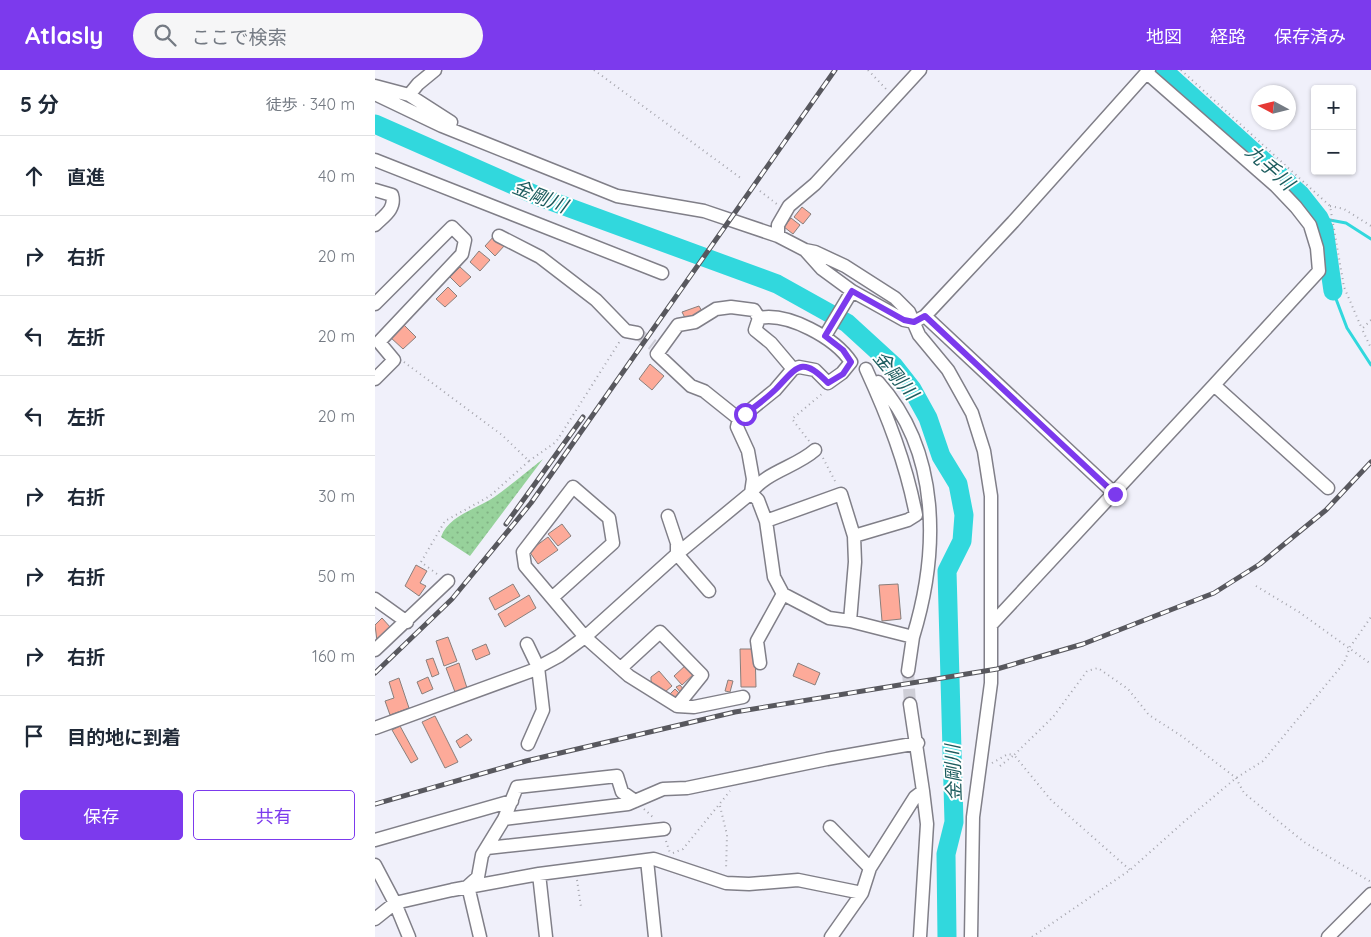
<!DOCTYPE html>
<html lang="ja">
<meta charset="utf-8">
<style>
body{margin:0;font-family:Quicksand,"Noto Sans JP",sans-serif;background:#f6f6f7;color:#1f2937}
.controls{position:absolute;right:15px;top:15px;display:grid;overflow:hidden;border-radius:5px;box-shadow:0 1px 4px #0004}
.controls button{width:45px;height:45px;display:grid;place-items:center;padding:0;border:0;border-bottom:1px solid #e0e1e3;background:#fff;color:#1f2937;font:25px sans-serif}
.compass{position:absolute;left:876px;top:15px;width:45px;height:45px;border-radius:50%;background:#fff;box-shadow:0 1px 4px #0004;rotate:277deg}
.stop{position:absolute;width:15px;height:15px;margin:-11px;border:4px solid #7c3aed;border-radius:50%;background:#fff}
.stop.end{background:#7c3aed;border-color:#fff;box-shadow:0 1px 5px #0008}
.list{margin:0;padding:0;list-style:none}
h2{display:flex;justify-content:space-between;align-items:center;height:65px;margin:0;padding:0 20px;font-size:21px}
h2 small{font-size:16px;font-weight:400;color:#747a83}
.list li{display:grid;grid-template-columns:32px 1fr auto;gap:15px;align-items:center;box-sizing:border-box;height:80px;padding:0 20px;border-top:1px solid #e0e1e3}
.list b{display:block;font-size:19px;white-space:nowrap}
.list em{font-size:16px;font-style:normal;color:#747a83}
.actions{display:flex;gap:10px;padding:15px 20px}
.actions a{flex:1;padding:11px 0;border:1px solid #7c3aed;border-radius:5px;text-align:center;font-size:18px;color:#7c3aed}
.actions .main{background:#7c3aed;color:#fff}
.icon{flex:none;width:28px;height:28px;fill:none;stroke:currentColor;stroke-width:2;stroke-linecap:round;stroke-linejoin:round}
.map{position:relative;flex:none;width:996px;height:867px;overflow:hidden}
header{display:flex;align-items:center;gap:30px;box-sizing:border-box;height:70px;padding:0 25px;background:#7c3aed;color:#fff}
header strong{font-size:24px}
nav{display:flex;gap:28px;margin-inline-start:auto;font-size:18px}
.search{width:350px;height:45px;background:#f6f6f7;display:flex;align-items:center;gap:12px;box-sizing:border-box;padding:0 18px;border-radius:28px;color:#747a83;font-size:19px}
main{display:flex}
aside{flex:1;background:#fff}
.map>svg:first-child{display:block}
.grass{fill:url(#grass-dots)}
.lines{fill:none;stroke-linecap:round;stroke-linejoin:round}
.stream{stroke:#31d8dd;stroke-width:3}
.river{stroke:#31d8dd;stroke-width:19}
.building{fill:#fdaa99;stroke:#897f7c}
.minor-tunnel{stroke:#ceced7;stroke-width:12;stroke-dasharray:12 6;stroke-linecap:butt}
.minor-casing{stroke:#807f88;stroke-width:15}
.path{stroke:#a5a5ad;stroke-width:2;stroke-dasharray:1 4;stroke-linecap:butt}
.minor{stroke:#fff;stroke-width:12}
.rail-casing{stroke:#58585e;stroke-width:5}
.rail{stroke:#fff;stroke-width:3;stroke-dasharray:9;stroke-linecap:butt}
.route{stroke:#7c3aed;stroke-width:6}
.labels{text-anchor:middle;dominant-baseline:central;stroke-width:4;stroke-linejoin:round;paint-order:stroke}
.water-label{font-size:19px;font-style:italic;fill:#1c5c5e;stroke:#fff}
</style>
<header>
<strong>Atlasly</strong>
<div class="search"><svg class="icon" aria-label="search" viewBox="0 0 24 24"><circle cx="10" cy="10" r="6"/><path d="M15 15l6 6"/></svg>ここで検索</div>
<nav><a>地図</a><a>経路</a><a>保存済み</a></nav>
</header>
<main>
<aside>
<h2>5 分<small>徒歩 · 340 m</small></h2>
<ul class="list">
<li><svg class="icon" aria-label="ahead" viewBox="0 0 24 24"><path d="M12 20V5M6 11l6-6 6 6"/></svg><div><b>直進</b></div><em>40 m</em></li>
<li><svg class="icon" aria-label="right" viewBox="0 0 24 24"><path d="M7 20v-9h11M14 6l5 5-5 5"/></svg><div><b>右折</b></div><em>20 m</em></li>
<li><svg class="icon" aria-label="left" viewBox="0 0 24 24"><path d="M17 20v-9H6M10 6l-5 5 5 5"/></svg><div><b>左折</b></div><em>20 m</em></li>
<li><svg class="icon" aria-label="left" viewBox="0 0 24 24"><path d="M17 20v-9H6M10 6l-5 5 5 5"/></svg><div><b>左折</b></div><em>20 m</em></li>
<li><svg class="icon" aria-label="right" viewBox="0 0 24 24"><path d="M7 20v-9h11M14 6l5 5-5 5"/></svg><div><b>右折</b></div><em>30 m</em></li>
<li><svg class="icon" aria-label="right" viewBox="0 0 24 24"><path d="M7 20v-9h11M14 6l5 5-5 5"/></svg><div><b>右折</b></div><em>50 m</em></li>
<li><svg class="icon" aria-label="right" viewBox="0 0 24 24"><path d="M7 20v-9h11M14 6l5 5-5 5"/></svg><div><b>右折</b></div><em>160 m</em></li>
<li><svg class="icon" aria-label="arrive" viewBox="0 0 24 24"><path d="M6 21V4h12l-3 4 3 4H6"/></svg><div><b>目的地に到着</b></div></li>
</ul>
<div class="actions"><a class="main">保存</a><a>共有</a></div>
</aside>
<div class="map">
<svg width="996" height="867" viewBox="0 0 996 867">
<defs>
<pattern id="grass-dots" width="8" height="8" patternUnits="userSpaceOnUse" patternTransform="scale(1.25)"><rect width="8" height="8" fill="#97d29b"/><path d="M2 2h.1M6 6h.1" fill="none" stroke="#81b384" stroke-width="1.8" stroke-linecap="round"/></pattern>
</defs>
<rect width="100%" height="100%" fill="#f0f0fa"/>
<path class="grass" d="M168,389L95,486L66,467C73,446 101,439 118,428C135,416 151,402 168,389Z"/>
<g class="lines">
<path class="stream" d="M944,148L971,153L996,169
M958,221L972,258L996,295"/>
<path class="river" d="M788,0L925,124L944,148L949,159L958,221
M0,54L165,127L402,214L472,253L519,296L537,319L553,348L566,386L583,414L589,445L587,471L572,501L579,752L571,784L572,867"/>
</g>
<path class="building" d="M427,137L436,144L428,154L419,147Z
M416,148L425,155L418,164L409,157Z
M120,165L130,175L120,186L110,176Z
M104,181L115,190L105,201L95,192Z
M85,197L96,207L85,217L75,207Z
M73,217L82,226L70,237L61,229Z
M324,236L328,243L311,250L307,242Z
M28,254L41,267L28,279L15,267Z
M275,294L289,306L277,320L264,309Z
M187,454L196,466L183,476L173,464Z
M173,467L183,480L163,494L154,481Z
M41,495L52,501L45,513L51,516L44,526L30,516Z
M138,514L145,526L120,540L114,528Z
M523,514L526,549L507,551L504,515Z
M154,525L161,538L130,557L123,544Z
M7,548L16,558L2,571L0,555Z
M73,567L82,591L69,596L61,571Z
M111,574L115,584L101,590L97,580Z
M365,579H380L381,617H366Z
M58,588L64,604L57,607L51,590Z
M84,593L92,618L80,622L71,598Z
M423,593L445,603L440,615L418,606Z
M312,594L320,603L307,615L299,606Z
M284,601L297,616L290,622L287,619L285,621L276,611V607Z
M53,607L58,619L47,624L42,612Z
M24,608L34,638L15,645L10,631L19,628L14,612Z
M353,610L358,611L355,622L350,621Z
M305,615L309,620L306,623L301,617Z
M300,619L304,623L299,628L295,624Z
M60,646L83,692L70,698L47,652Z
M25,656L43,689L36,693L17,660Z
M92,664L97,670L85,678L81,671Z"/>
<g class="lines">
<path class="minor-tunnel" d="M262,263L278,275
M533,601L535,634"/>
<defs>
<path id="minor" d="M772,3L901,116L921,137L935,155L942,178L944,201L839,315L953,418
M0,16L34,25L43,14L60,0
M0,24L67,56L242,126L329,141L403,166L430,180L447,199L477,221L529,250L539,252L550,246L638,152L774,0
M34,25L76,52
M0,90L287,203
M0,120L17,125C21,139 9,146 0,155
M124,166L165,187L221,230L251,261L262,263
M403,166V155L414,136L440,114L545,0
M430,180L440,182L470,196L520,228L534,242L544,265L573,300L597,343L609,381L616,426V613L598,747L596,867
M0,234L77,157L90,170L87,184L4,272L19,290L0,309
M550,246L740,424
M384,248C413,242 460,268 476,292L467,303L453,313L440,300L424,297L418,299L400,320L364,349L362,357L373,381L378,409L376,423L383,430L391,451L399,507L408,524L454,548L475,551L538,567L533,601
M450,266L477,221
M503,312C566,382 564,482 538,567
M364,349L329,321L316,316L282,284L303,255L320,252L341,239L356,237L379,240L384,248L380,260L396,273L418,299
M293,446L302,473V484L334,521
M391,451L466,424L479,466
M178,527L238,473L234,448L198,417L148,482L150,496L210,567L254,606L302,636L327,605L285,562L246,598
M0,529L32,552
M475,551L480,492L479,466L533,450L541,445C531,393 513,347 491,299
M616,555L839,315
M152,574L163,597L168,640L153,674
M0,580L73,511
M385,593L382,571L408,524
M302,636L319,637L368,627
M0,658L156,601L184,586L210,567L302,484L376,423C390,402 421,397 440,380
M129,749L253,734L288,719L312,718L452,689L543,673
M455,757L495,798
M0,770L137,731
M112,778L289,759
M272,790L280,867
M0,795L20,833L34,867
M164,804L171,867
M93,816L103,807L107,785L129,749L142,717L242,706L247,722L260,731
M93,816L105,867
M0,849L20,833L77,820L164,804L279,789L351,813L374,814L423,810L487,823
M456,867L487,823L495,798L540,727L548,721L535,634
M545,867L552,754L548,721
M953,867L996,824"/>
</defs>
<use href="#minor" class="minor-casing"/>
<path class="path" d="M219,0L367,109
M493,0L512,20
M806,0L955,136L969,217L987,259
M385,121L403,135
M955,136L969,139L996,156
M996,250L987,259L996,278
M29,292L127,365L154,391L115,426L70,451L46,492L62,504
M434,371L417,349L448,323
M448,388L461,413
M154,391L181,372L245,271
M881,516L924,542L996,594
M617,693L633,684L639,685L678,647L712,601L723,598L753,619L774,645L808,667L861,708L869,723L929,772L996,812
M625,696L639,685L676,730L755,800
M345,736L352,765L351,800
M269,739L280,749
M291,771L295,783
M298,783L308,779L355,721
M202,810L206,837
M657,867L755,800L811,750L861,708L888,691L969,593L975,577L996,547"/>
<use href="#minor" class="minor"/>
<defs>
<path id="rail" d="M131,454L208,347
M0,603L77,529L156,433L460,0
M0,734L151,691L360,642L622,599L708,574L839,523L885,494L951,440L996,392"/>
</defs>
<use href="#rail" class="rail-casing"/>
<use href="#rail" class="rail"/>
</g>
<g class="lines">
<path class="route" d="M370,344C381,336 392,328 401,319C423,296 427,286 453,313L468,304L476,292L468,280L450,266L477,221L529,250L539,252L550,246L740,424"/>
</g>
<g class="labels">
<g class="water-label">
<text transform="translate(895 97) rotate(42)">九手川</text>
<text transform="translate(165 126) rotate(22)">金剛川</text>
<text transform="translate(521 305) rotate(50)">金剛川</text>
<text transform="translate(578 703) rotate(-92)">金剛川</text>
</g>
</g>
</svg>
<div class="controls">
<button>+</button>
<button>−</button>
</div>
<svg class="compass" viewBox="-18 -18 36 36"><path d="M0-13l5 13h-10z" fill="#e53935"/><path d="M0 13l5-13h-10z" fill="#747a83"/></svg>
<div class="stop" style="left:370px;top:344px"></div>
<div class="stop end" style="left:740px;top:424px"></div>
</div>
</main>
